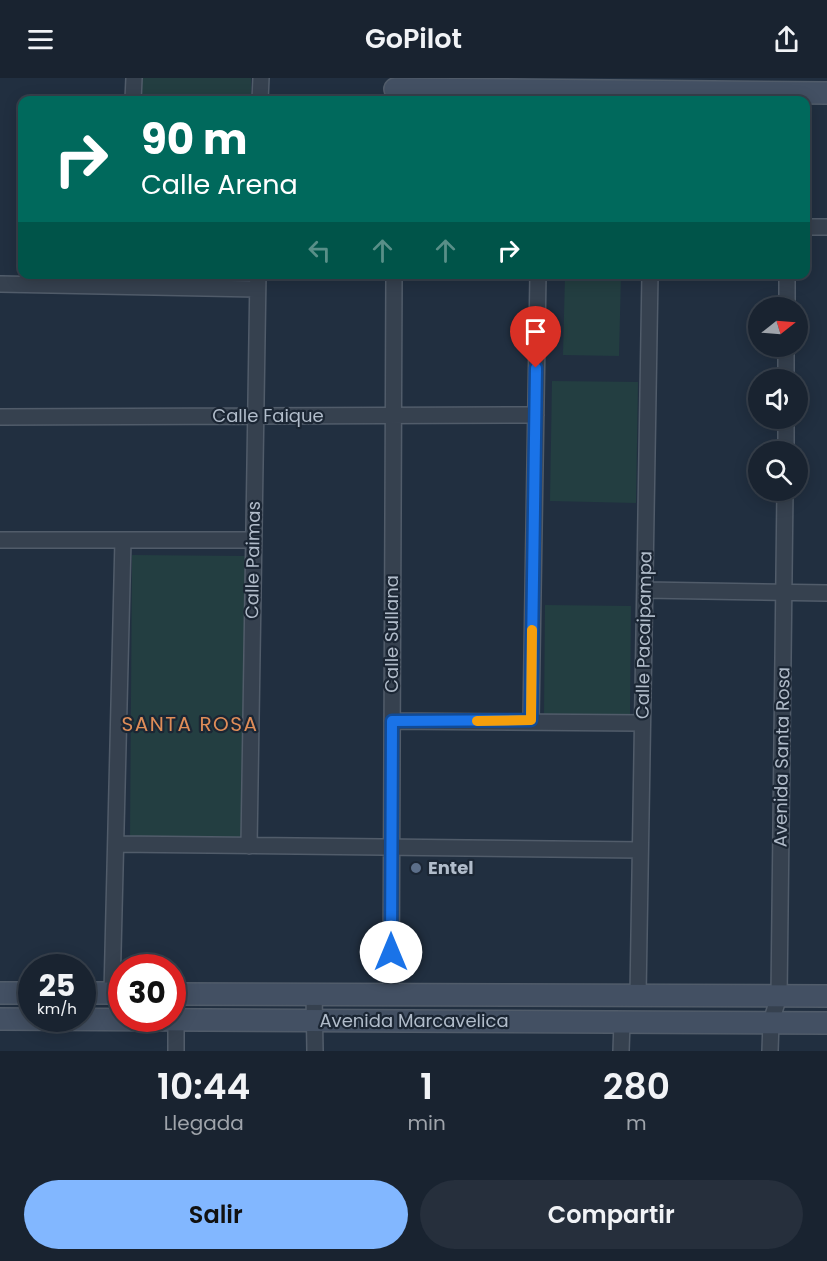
<!DOCTYPE html>
<html lang="es">
<style>
body{margin:0;font-family:Poppins,sans-serif;background:#262f3c;color:#f1f3f6;height:100vh;display:flex;flex-direction:column;font-size:22px;white-space:nowrap}
*{box-sizing:border-box;margin:0}
p{font-size:20px;color:#9fa4ab}
.icon{flex:none;width:33px;height:33px;fill:none;stroke:currentColor;stroke-width:2;stroke-linecap:round;stroke-linejoin:round}
.map{position:relative;height:973px;overflow:hidden}
.panel{display:flex;flex-direction:column;background:#192330;flex:1}
.panel>*{flex:none}
.banner{position:absolute;left:18px;top:18px;width:792px;height:183px;border-radius:12px;box-shadow:0 3px 15px #0003,0 0 0 2px #37404c;background:#00695c;color:#fff;overflow:hidden}
.needle{width:39px;rotate:73deg}
.fabs{position:absolute;left:748px;top:219px;display:grid;gap:12px}
.fabs a{display:grid;place-items:center;width:60px;height:60px;border-radius:50%;background:#192330;box-shadow:0 3px 15px #0003,0 0 0 2px #37404c;font-size:30px}
.speed{position:absolute;left:18px;top:876px;display:flex;gap:12px;font-size:30px;font-weight:700;text-align:center}
.speed>*{display:grid;place-content:center;width:78px;height:78px;border-radius:50%;background:#192330;box-shadow:0 3px 15px #0003,0 0 0 2px #37404c;line-height:1}
.speed small{font-size:15px;font-weight:400}
.speed .limit{border:9px solid #d22;background:#fff;color:#111}
.pin{position:absolute;display:grid;place-items:center;width:51px;height:51px;color:#fff;margin:-62px -26px;border-radius:50% 50% 50% 0;rotate:-45deg;box-shadow:0 0 6px #0007}
.pin .icon{rotate:45deg}
.me{position:absolute;width:66px;margin:-33px;rotate:0deg;stroke-linejoin:round;filter:drop-shadow(0 0 4px #0008)}
.turn{display:flex;align-items:center;gap:21px;height:126px;padding:0 24px;font-size:27px}
.turn .icon{width:78px;height:78px;stroke-width:2.5}
.turn b{display:block;font-size:42px;line-height:51px}
.lanes{display:flex;align-items:center;height:57px;padding:0 24px;background:#0003;justify-content:center;gap:30px;direction:ltr}
.lanes .off{opacity:.35}
.eta{display:flex;justify-content:space-evenly;align-items:center;height:102px;text-align:center}
.eta b{font-size:36px;font-weight:600;line-height:42px}
.primary-button{display:flex;gap:12px;margin-top:auto;padding:12px 24px}
.primary-button a{flex:1;height:69px;border-radius:36px;background:#82b7ff;color:#111;font-size:24px;font-weight:600;line-height:69px;text-align:center}
.primary-button a+a{background:#262f3c;color:#f1f3f6}
header{display:flex;justify-content:space-between;align-items:center;height:78px;padding:0 24px;background:#192330;font-size:27px;font-weight:600}
.map>svg:first-child{display:block}
.green{fill:#233e41}
.lines{fill:none;stroke-linecap:round;stroke-linejoin:round}
.street-casing{stroke:#515c6a;stroke-width:18}
.secondary-casing{stroke:#515c6a;stroke-width:24}
.street{stroke:#36414f;stroke-width:15}
.secondary{stroke:#435063;stroke-width:21}
.route-casing{stroke:#114b97;stroke-width:15}
.route{stroke:#1a73e8;stroke-width:10}
.slow{stroke:#f59e0b;stroke-width:10}
.service-dot{fill:#5c6f8a;stroke:#1b2634;stroke-width:2}
.labels{text-anchor:middle;stroke-width:4.5;stroke-linejoin:round;paint-order:stroke}
.street-label{font-size:18px;fill:#b1bcca;stroke:#1b2634}
.poi-label{font-size:18px;font-weight:bold;fill:#b1bcca;stroke:#1b2634;text-anchor:start}
.neighbourhood-label{font-size:20px;letter-spacing:1.5px;fill:#df8d58;stroke:#1b2634}
</style>
<header><svg class="icon" aria-label="menu" viewBox="0 0 24 24"><path d="M4 6h16M4 12h16M4 18h16"/></svg>GoPilot<svg class="icon" aria-label="share" viewBox="0 0 24 24"><path d="M12 15V3M7 8l5-5 5 5M5 13v7h14v-7"/></svg></header>
<div class="map">
<svg width="827" height="973" viewBox="0 0 827 973">
<rect width="100%" height="100%" fill="#212f40"/>
<path class="green" d="M142,0H251V22H142Z
M138,197H247V205L138,202Z
M565,197H621L619,278L563,277Z
M552,303L638,304L636,425L550,423Z
M132,477L245,478L243,764L130,763Z
M545,527L631,528L630,637L544,636Z"/>
<g class="lines">
<g class="street-casing">
<path id="street" d="M133,22L134,0
M260,22L261,0
M806,149H827
M0,206L257,211
M787,230V196
M786,302V268
M0,339L536,337
M786,374V340
M0,462H253
M645,512L827,515
M531,642L538,196
M392,643L642,645
M117,766L640,772
M249,768L258,196
M112,915L123,462
M314,916L315,973
M391,916L394,196
M638,917L650,196
M176,973V942
M621,973L622,944
M770,973L771,944L779,918L785,412"/>
</g>
<g class="secondary-casing">
<path id="secondary" d="M395,11L827,15
M0,915H32
M82,915H122
M172,916L827,918
M0,941L827,945"/>
</g>
<use href="#street" class="street"/>
<use href="#secondary" class="secondary"/>
</g>
<g class="lines">
<g class="route-casing">
<path id="route" d="M391,874L392,643L531,642L536,290"/>
</g>
<use href="#route" class="route"/>
<path class="slow" d="M477,643L531,642L532,552"/>
</g>
<circle class="service-dot" cx="416" cy="790" r="6"/>
<g class="labels">
<g class="street-label">
<text x="268" y="344">Calle Faique</text>
<text transform="translate(253 482) rotate(-89)" y="6">Calle Paimas</text>
<text transform="translate(392 556) rotate(-90)" y="6">Calle Sullana</text>
<text transform="translate(644 557) rotate(-89)" y="6">Calle Pacaipampa</text>
<text transform="translate(782 679) rotate(-89)" y="6">Avenida Santa Rosa</text>
<text x="414" y="949">Avenida Marcavelica</text>
</g>
<g class="poi-label">
<text x="428" y="796">Entel</text>
</g>
<g class="neighbourhood-label">
<text x="190" y="653">SANTA ROSA</text>
</g>
</g>
</svg>
<div class="fabs">
<a><svg class="needle" viewBox="-14 -14 28 28"><path d="M0-13l5 13h-10z" fill="#e53935"/><path d="M0 13l5-13h-10z" fill="#9fa4ab"/></svg></a>
<a><svg class="icon" aria-label="sound" viewBox="0 0 24 24"><path d="M4 9h4l5-4v14l-5-4H4zM17 9q2 3 0 6"/></svg></a>
<a><svg class="icon" aria-label="search" viewBox="0 0 24 24"><circle cx="10" cy="10" r="6"/><path d="M15 15l6 6"/></svg></a>
</div>
<div class="speed"><div>25<small>km/h</small></div><div class="limit">30</div></div>
<div class="pin" style="left:536px;top:290px;background:#d93025"><svg class="icon" aria-label="arrive" viewBox="0 0 24 24"><path d="M6 21V4h12l-3 4 3 4H6"/></svg></div>
<svg class="me" style="left:391px;top:874px" viewBox="-20 -20 40 40"><circle r="19" fill="#fff"/><path d="M0-13L10 11 0 6-10 11z" fill="#1a73e8"/></svg>
<div class="banner">
<div class="turn"><svg class="icon" aria-label="right" viewBox="0 0 24 24"><path d="M7 20v-9h11M14 6l5 5-5 5"/></svg><div><b>90 m</b>Calle Arena</div></div>
<div class="lanes"><svg class="icon off" aria-label="left" viewBox="0 0 24 24"><path d="M17 20v-9H6M10 6l-5 5 5 5"/></svg><svg class="icon off" aria-label="ahead" viewBox="0 0 24 24"><path d="M12 20V5M6 11l6-6 6 6"/></svg><svg class="icon off" aria-label="ahead" viewBox="0 0 24 24"><path d="M12 20V5M6 11l6-6 6 6"/></svg><svg class="icon" aria-label="right" viewBox="0 0 24 24"><path d="M7 20v-9h11M14 6l5 5-5 5"/></svg></div>
</div>
</div>
<section class="panel">
<div class="eta">
<div><b>10:44</b><p>Llegada</p></div>
<div><b>1</b><p>min</p></div>
<div><b>280</b><p>m</p></div>
</div>
<div class="primary-button"><a>Salir</a><a>Compartir</a></div>
</section>
